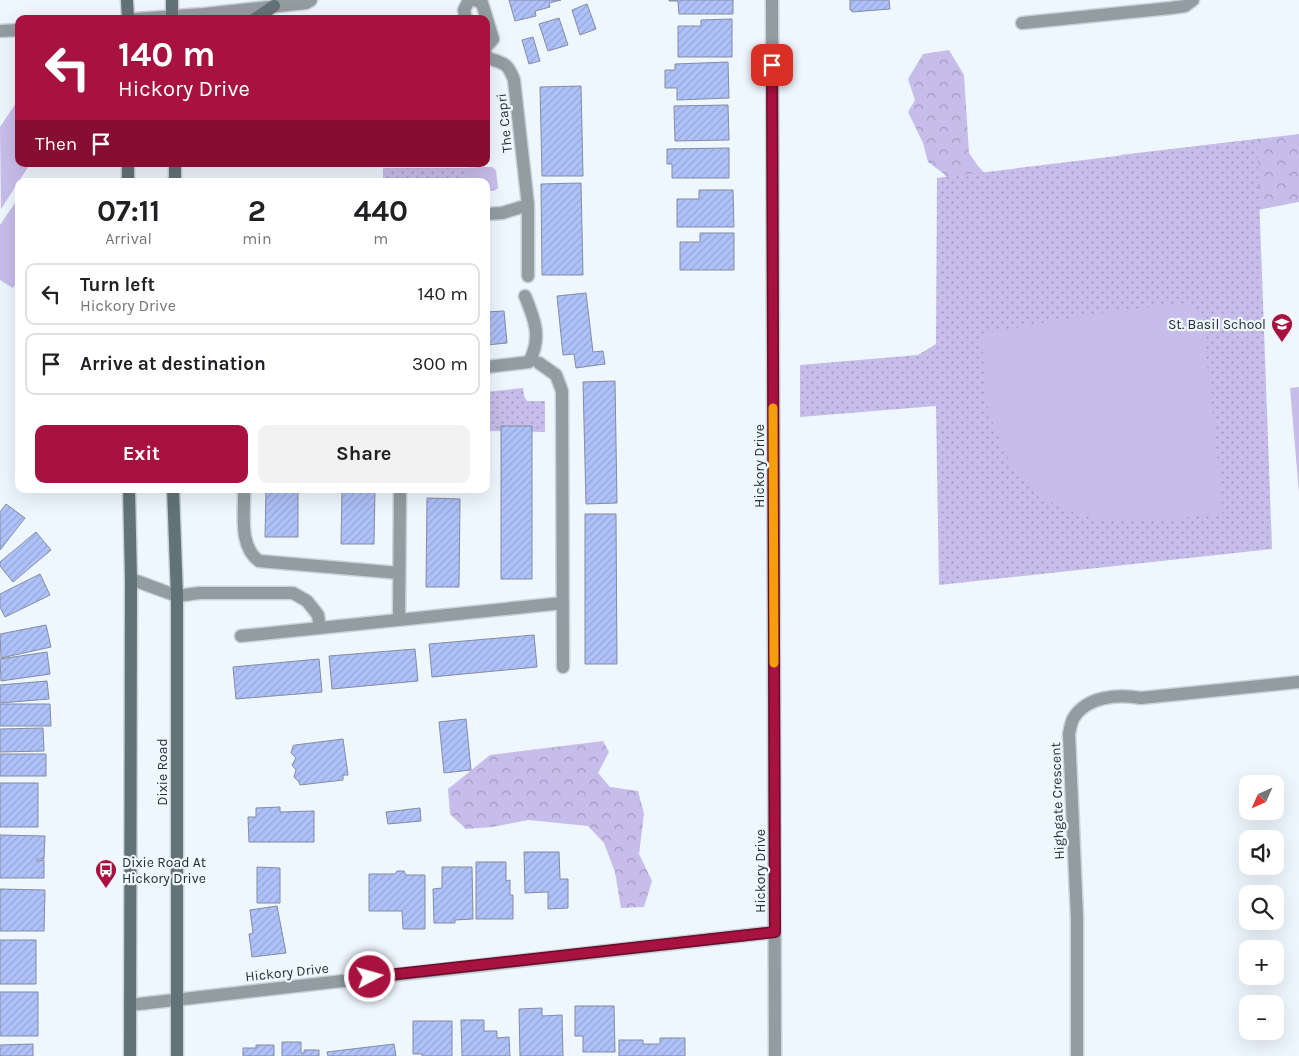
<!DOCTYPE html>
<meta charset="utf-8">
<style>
body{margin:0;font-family:Karla,sans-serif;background:#f2f2f2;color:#202124;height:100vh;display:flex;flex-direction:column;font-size:19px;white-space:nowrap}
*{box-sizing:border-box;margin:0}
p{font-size:16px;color:#757577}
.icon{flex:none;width:28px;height:28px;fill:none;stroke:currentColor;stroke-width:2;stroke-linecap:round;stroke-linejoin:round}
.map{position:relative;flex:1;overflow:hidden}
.side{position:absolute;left:15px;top:178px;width:475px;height:315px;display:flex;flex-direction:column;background:#fff;border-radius:10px;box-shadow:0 5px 20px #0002}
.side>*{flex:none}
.banner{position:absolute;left:15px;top:15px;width:475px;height:152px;border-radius:10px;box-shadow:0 5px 20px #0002;background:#a81240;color:#fff;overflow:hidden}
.needle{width:32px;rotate:225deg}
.fabs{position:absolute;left:1239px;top:775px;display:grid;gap:10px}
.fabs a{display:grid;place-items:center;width:45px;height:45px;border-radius:10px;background:#fff;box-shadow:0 5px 20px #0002;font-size:25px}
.pin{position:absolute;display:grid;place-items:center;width:42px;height:42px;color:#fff;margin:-21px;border-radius:10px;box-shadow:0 2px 8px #0006}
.me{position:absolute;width:55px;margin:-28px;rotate:84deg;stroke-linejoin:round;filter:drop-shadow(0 0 4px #0008)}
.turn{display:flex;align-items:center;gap:18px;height:105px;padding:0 20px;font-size:22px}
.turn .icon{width:65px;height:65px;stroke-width:2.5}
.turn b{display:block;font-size:35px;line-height:42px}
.then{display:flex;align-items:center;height:48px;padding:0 20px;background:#0003;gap:10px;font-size:19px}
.eta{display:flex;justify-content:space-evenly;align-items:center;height:85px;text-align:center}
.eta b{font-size:30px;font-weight:700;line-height:35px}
.button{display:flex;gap:10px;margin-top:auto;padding:10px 20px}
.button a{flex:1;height:58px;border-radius:10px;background:#a81240;color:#fff;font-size:20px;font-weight:700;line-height:58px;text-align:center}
.button a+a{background:#f2f2f2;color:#202124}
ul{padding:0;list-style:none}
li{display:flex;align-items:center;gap:15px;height:62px;margin:0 10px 8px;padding:0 10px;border:2px solid #e0e0e0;border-radius:10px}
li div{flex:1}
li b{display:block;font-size:19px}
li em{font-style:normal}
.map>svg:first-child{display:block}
.forest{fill:url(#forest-crowns)}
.park{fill:url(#park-dots)}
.pitch{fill:#c7bdea}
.building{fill:url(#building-hatch);stroke:#848ca1}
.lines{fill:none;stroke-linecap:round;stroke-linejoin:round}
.minor-casing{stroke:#cad2da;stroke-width:15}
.tertiary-casing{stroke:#cad2da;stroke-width:15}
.secondary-casing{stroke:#cad2da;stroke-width:15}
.minor{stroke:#919da1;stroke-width:12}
.tertiary{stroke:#919da1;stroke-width:12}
.secondary{stroke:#627378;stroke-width:12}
.route-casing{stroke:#6d0c2a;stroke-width:12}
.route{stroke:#a81240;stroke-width:9}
.slow{stroke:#f59e0b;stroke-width:9}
.labels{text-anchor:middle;stroke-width:4.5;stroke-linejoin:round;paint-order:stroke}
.street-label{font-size:14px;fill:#272f35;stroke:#eef6fe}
.poi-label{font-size:14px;fill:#272f35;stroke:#eef6fe;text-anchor:end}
</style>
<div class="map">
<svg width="1299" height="1056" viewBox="0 0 1299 1056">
<defs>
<pattern id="forest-crowns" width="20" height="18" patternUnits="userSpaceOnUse" patternTransform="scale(1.25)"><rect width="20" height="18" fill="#c7bdea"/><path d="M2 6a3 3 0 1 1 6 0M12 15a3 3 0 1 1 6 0" fill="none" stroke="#a29abe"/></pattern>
<pattern id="park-dots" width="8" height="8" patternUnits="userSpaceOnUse" patternTransform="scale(1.25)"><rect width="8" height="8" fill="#c7bdea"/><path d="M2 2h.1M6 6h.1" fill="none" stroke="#a29abe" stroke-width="1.8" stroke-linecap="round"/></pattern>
<pattern id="building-hatch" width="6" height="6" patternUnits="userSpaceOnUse" patternTransform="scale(1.25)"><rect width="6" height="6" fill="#aec1f9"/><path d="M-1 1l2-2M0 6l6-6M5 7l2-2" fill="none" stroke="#96a6d6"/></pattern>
</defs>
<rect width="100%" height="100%" fill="#eef6fe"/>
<path class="forest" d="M949,50L964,75L969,153L978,166L1007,197L955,190L944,174L928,162L923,143L908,112L915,100L908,79L923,54Z
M1299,134V202L1252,211L1120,155Z
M603,741L609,752L598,773L610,787L638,791L644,814L639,854L652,881L644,907L621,908L615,872L604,843L588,826L528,820L492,827L466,829L450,814L448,789L490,755Z"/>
<path class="park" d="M1257,139L1272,549L939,585L936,406L800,417V365L918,355L936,344L937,178Z
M383,168H464V181H383Z
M523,388L524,396L527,401H545V432L490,431V420H486V392Z"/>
<path class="pitch" d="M16,103L19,105V164H30L1,209L0,127Z
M479,167H492L496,170L498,188L494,191H486V181H464V168Z
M19,197V279L13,288L0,280V225Z
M1188,303L1202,316L1223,513L1159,521L1100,520L1064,510L1034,490L1007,457L988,411L981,334L1105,312Z
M1299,387V493L1290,388Z"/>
<path class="building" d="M509,0H561L549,3L550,7L535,11L536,16L515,21Z
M669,0H733V14H679L678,1H669Z
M850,0H889L890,9L852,12V10H850Z
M587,4L596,29L580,35L572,10Z
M559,18L568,45L548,51L539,24Z
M732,19V57H678V26H701V20Z
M533,37L540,61L529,64L522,40Z
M728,62L729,98L677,100V88H665V70H675V64Z
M581,86L583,176H542L540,87Z
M728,105L729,140L675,141L674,106Z
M729,148V178H672V164H667V149Z
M581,183L583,275H542L541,184Z
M699,190H733L734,227H677V199H699Z
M700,233H734V270H680V242H700Z
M586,293L593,352L603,351L605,364L576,368L574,354L563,355L557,296Z
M504,311L507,343L486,345V312Z
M615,381L617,503L586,504L583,382Z
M501,426H532V579H501Z
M266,489H298V537H265Z
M342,489H375L374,544H341Z
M427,489H460V490H427Z
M427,498L460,499L459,587H426Z
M6,504L25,518L0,550V512Z
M585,514H616L617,664H585Z
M36,532L51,550L13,582L0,566V562Z
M40,574L50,595L5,617L0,607V594Z
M46,625L51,647L1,658L0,634Z
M534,635L537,667L432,677L429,644Z
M415,649L418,681L332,689L329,656Z
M47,652L50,674L1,681L0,659Z
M319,659L322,692L236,699L233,667Z
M47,681L49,699L0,703V685Z
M0,704H50L51,726H0Z
M466,719L471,770L444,773L439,722Z
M43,728L44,751L0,752V729Z
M343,739L348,775H343V780L300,785L299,782L294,777L296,770L292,765L296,758L291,753L293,746L295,745Z
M0,754H46V776H0Z
M0,783H38V827H0Z
M280,807V812L314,811V842H249L248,817H256V808Z
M420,808L421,821L388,824L386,812Z
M0,835L45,836L44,859H37V861L44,860V878H0Z
M524,852H559L560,879H568V908L548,909V892L525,893Z
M476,862H506V881L510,880V895H513V919H476Z
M257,867L280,868V903H257Z
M442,867H472L473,919L455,920V923H434L433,889L442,888Z
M397,871H404L406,875H425V929H403L402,911H369V874H395Z
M0,889L45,890L44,931H0Z
M277,906L286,953L252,957L249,934L253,933L250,910Z
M0,940H36V984H0Z
M0,992H38V1036H0Z
M575,1006H614L615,1052H583V1036H575Z
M542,1008V1016L562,1015L563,1056H520L519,1009Z
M461,1020H484V1031H497V1038L509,1037L510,1056H462Z
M413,1021H452V1056H422V1054H413Z
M660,1038H685V1056H619V1040H643V1044H660Z
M282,1042H301V1053H304V1050H319V1056H282Z
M33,1044V1056H0V1045Z
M394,1044L396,1056H328L327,1052Z
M256,1045H274V1056H243V1048H256Z"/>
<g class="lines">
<g class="minor-casing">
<path id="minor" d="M474,0L482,3L493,39L486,47
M772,0L775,1056
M466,19L464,10L469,0
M1022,23L1171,8L1185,6L1193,0
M486,54L487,58C504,63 508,63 514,80L528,205V276
M486,214L502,213L528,205
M539,363L556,375L562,391L563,667
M486,367L529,362C542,338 535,320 525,296
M244,489C245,512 238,546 259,561L399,573
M131,579L177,596L199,593H293L307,601L318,615L320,628
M399,620L400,489
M241,636L563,603
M130,1005L775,932
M1077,1056V918L1069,734C1070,729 1071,723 1073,719C1086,696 1118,694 1141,698L1299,682"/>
</g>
<g class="tertiary-casing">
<path id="tertiary" d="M135,19L204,14L306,3L311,0
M0,31L19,30"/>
</g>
<g class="secondary-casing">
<path id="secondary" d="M127,0L128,19
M172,0V19
M255,19L274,6
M128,181V164
M175,181V164
M129,489L131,579L130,1056
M173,489L177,596V1056"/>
</g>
<use href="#minor" class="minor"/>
<use href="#tertiary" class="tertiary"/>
<use href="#secondary" class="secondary"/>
</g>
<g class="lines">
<g class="route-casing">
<path id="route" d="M370,977L775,932L772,65"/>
</g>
<use href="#route" class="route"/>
<path class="slow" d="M773,408L774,663"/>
</g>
<defs>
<g id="school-pin" transform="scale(1.125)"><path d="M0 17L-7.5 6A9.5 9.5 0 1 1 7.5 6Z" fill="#a81240" stroke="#eef6fe"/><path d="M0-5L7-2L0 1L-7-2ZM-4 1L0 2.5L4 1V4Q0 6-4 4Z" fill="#fff"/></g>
<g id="bus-pin" transform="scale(1.125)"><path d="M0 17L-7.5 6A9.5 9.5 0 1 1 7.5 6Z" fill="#a81240" stroke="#eef6fe"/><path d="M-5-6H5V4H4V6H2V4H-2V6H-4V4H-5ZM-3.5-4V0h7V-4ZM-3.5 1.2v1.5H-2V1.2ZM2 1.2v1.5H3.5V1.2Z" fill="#fff"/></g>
</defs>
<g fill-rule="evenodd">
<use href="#school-pin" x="1282" y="324"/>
<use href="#bus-pin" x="106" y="870"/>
</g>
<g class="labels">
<g class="street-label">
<text transform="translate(504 123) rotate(-96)" y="5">The Capri</text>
<text transform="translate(759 466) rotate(-90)" y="5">Hickory Drive</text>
<text transform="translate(162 772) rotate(-90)" y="5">Dixie Road</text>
<text transform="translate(1057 801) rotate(-92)" y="5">Highgate Crescent</text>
<text transform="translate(760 871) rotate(-90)" y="5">Hickory Drive</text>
<text transform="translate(287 972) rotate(-6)" y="5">Hickory Drive</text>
</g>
<g class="poi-label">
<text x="1266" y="329">St. Basil School</text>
<text x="122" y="867" text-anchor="start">Dixie Road At<tspan x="122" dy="16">Hickory Drive</tspan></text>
</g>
</g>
</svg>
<div class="fabs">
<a><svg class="needle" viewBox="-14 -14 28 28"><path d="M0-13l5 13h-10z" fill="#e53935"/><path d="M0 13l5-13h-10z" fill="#757577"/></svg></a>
<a><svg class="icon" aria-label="sound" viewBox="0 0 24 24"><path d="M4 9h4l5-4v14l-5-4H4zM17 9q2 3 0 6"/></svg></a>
<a><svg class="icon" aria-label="search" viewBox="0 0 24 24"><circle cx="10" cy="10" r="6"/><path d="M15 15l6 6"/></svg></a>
<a>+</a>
<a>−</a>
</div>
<div class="pin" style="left:772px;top:65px;background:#d93025"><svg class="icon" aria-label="arrive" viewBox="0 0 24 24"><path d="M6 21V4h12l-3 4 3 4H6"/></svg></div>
<svg class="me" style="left:370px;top:977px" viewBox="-20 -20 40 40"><circle r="17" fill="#a81240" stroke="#fff" stroke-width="3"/><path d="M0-11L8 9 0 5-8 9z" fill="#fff"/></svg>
<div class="banner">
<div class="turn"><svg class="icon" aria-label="left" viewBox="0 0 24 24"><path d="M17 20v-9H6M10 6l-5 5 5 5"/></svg><div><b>140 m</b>Hickory Drive</div></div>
<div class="then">Then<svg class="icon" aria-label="arrive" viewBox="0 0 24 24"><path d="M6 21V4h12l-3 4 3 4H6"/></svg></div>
</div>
<section class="side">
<div class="eta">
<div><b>07:11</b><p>Arrival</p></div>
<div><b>2</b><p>min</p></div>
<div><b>440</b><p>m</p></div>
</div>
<ul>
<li><svg class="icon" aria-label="left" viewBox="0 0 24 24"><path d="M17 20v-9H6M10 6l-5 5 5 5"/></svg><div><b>Turn left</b><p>Hickory Drive</p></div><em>140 m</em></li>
<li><svg class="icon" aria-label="arrive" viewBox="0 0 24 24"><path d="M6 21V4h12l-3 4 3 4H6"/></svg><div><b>Arrive at destination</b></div><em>300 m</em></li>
</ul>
<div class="button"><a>Exit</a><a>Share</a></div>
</section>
</div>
